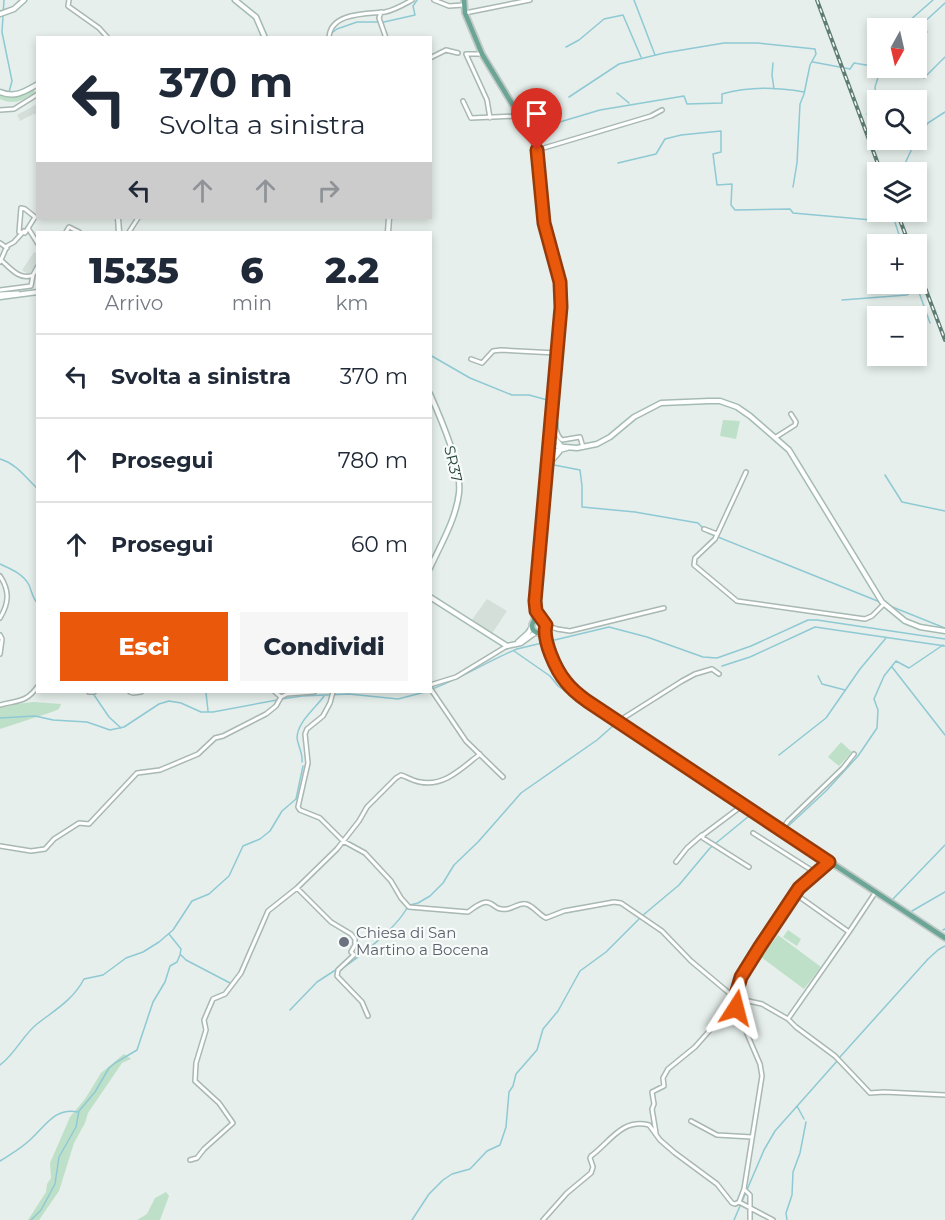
<!DOCTYPE html>
<html lang="it">
<meta charset="utf-8">
<style>
body{margin:0;font-family:Montserrat,sans-serif;background:#f6f6f7;color:#1f2937;height:100vh;display:flex;flex-direction:column;font-size:22px;white-space:nowrap}
*{box-sizing:border-box;margin:0}
p{font-size:20px;color:#747a83}
.icon{flex:none;width:33px;height:33px;fill:none;stroke:currentColor;stroke-width:2;stroke-linecap:round;stroke-linejoin:round}
.map{position:relative;flex:1;overflow:hidden}
.side{position:absolute;left:36px;top:231px;width:396px;height:462px;display:flex;flex-direction:column;background:#fff;border-radius:0px;box-shadow:0 3px 9px #0003}
.side>*{flex:none}
.banner{position:absolute;left:36px;top:36px;width:396px;height:183px;border-radius:0px;box-shadow:0 3px 9px #0003;background:#fff;color:#1f2937;overflow:hidden}
.needle{width:39px;rotate:188deg}
.buttons{position:absolute;left:867px;top:18px;display:grid;gap:12px}
.buttons a{display:grid;place-items:center;width:60px;height:60px;border-radius:0px;background:#fff;box-shadow:0 3px 9px #0003;font-size:30px}
.pin{position:absolute;display:grid;place-items:center;width:51px;height:51px;color:#fff;margin:-62px -26px;border-radius:50% 50% 50% 0;rotate:-45deg;box-shadow:0 0 6px #0007}
.pin .icon{rotate:45deg}
.me{position:absolute;width:66px;margin:-33px;rotate:9deg;stroke-linejoin:round;filter:drop-shadow(0 0 4px #0008)}
.turn{display:flex;align-items:center;gap:21px;height:126px;padding:0 24px;font-size:27px}
.turn .icon{width:78px;height:78px;stroke-width:2.5}
.turn b{display:block;font-size:42px;line-height:51px}
.lanes{display:flex;align-items:center;height:57px;padding:0 24px;background:#0003;justify-content:center;gap:30px;direction:ltr}
.lanes .off{opacity:.35}
.eta{display:flex;justify-content:space-evenly;align-items:center;height:102px;text-align:center}
.eta b{font-size:36px;font-weight:800;line-height:42px}
.action{display:flex;gap:12px;margin-top:auto;padding:12px 24px}
.action a{flex:1;height:69px;border-radius:0px;background:#ea580c;color:#fff;font-size:24px;font-weight:800;line-height:69px;text-align:center}
.action a+a{background:#f6f6f7;color:#1f2937}
ul{padding:0;list-style:none}
li{display:flex;align-items:center;gap:18px;height:84px;padding:0 24px;border-top:2px solid #e0e1e3}
li div{flex:1}
li b{display:block;font-size:22px}
li em{font-style:normal}
.map>svg:first-child{display:block}
.built{fill:#d4dfda}
.green{fill:#bfe0c8}
.lines{fill:none;stroke-linecap:round;stroke-linejoin:round}
.stream{stroke:#8ec9d4;stroke-width:1.5}
.street-casing{stroke:#a8b8b2;stroke-width:6}
.secondary-casing{stroke:#a4bbb3;stroke-width:7}
.primary-casing{stroke:#c2cac8;stroke-width:8}
.street{stroke:#fff;stroke-width:3}
.secondary{stroke:#fff;stroke-width:4}
.primary{stroke:#6aa596;stroke-width:4.5}
.rail-casing{stroke:#5f7d75;stroke-width:4}
.rail{stroke:#f7fbf9;stroke-width:1.5;stroke-dasharray:4.5;stroke-linecap:butt}
.route-casing{stroke:#983908;stroke-width:15}
.route{stroke:#ea580c;stroke-width:10}
.worship-dot{fill:#6b7280;stroke:#f7fbf9;stroke-width:2}
.labels{text-anchor:middle;stroke-width:4.5;stroke-linejoin:round;paint-order:stroke}
.street-label{font-size:15px;fill:#24423a;stroke:#f7fbf9}
.worship-label{font-size:15px;fill:#5b616d;stroke:#f7fbf9;text-anchor:start}
</style>
<div class="map">
<svg width="945" height="1220" viewBox="0 0 945 1220">
<rect width="100%" height="100%" fill="#e6efeb"/>
<path class="built" d="M37,104V113L34,115L33,113L32,115L20,121L17,115Z
M34,252L37,254V262L29,275L22,270Z
M487,599L507,611L491,635L471,621Z"/>
<path class="green" d="M33,89L35,92C24,101 13,105 0,99V93L15,97Z
M723,420L740,421L736,439L720,436Z
M33,702L61,704L59,709L52,712L0,729V706Z
M841,742L852,752L839,766L828,757Z
M788,930L801,939L797,946L783,937Z
M778,935L821,967L804,989L761,957Z
M124,1054L131,1059L122,1063L88,1113L85,1123L74,1143L59,1191L39,1220H28L46,1192L47,1184L51,1178L50,1163L70,1117L85,1099L101,1073Z
M166,1192L169,1196L160,1220H137L147,1214L155,1198Z"/>
<g class="lines">
<path class="stream" d="M4,0L2,32L12,81L9,92
M634,0L655,55
M901,28L933,0
M325,38L337,29L357,22H384L415,15L413,6L417,0
M916,43L927,32L920,26L945,3
M878,44L875,46L878,48
M566,47L579,40L604,19L623,15L641,57
M813,62L850,69L854,63L878,67
M773,63L772,75L774,89
M913,69L924,78L945,57
M617,93L629,103
M569,97L619,64L664,53L724,43H758L815,49L816,54L810,65L804,94L800,104L797,163L793,187
M867,114L876,98L875,87L881,68
M553,124L600,110L684,96L687,104L722,103V94C749,86 776,87 804,92
M916,139L928,123L945,112
M618,163L656,154L665,139L681,135L721,131V152L713,154L717,185L732,184L731,205L735,210L790,209L793,213L804,214L883,221L892,212
M901,172L916,140
M892,213L902,244
M916,284L930,323
M842,300L907,295L917,287
M430,355L470,378L512,395H529L551,401
M554,414L558,423V429
M0,459C17,464 25,477 38,489
M554,461V465L580,470L582,486V507L635,512L698,523L708,533L880,602
M885,475L902,502L945,511
M0,564C11,569 23,574 29,585C32,592 32,597 38,604
M529,603L536,530
M890,606L945,628
M722,666L750,657L815,627L945,646
M892,667L945,735
M818,676L822,684L845,690
M432,689C462,678 488,661 517,649L609,627L647,637L703,657L717,658L751,646L808,620H817L945,639
M92,692L109,717L121,728
M206,693L208,711
M282,699L302,696L349,694L398,699L425,692
M0,718L35,716L53,720L87,722L110,730L124,727L159,704L169,701L181,703L201,712H213L277,700
M779,755L826,718L860,669L886,638
M302,762C303,753 298,746 297,738C297,722 316,708 324,696
M784,830L826,791L858,756L877,728L878,710L874,699L884,676L896,661L909,668L943,645
M893,899L945,845
M410,905L418,903L430,896L443,883L454,865L478,842L521,793L597,740L614,725L558,686L550,676L514,651
M912,911L945,892
M642,916L679,885L710,848L749,816L778,833H781
M943,930L945,929
M181,955L186,960L230,983
M341,969C361,956 396,928 407,908
M290,1010L317,982L337,969
M840,1057L928,959L938,950L945,946
M0,1065C15,1054 23,1035 37,1024C55,1010 73,1000 84,979L103,975L126,958L143,952L159,942L173,930L192,901L209,894L229,876L243,846L260,839L270,831L282,811L296,799L303,766
M797,1106L804,1119
M0,1161C11,1154 22,1148 31,1139C46,1125 56,1107 78,1112
M31,1220L41,1210L55,1184L59,1157L76,1127L79,1111L95,1092L109,1068L115,1063L137,1050L153,1002L165,982L170,966L177,962L180,955L181,949L169,934
M412,1220L429,1194L443,1180L452,1174L470,1169L487,1151L500,1145L506,1127L509,1092L513,1086L516,1074L537,1050L543,1029L558,1011L580,971L606,952L639,919
M734,1220L764,1150L775,1131L838,1060
M787,1220L786,1213L792,1195L793,1172L800,1153L806,1122"/>
<g class="street-casing">
<path id="street" d="M69,0L68,6L99,28L108,38
M434,0L449,6L463,5
M381,12L379,18L386,38
M465,13L530,0
M329,38C330,12 367,14 385,12C395,10 403,5 412,0
M482,54H466L487,100L490,118
M430,58L446,50L458,53
M463,101L471,118L518,116
M0,110L14,109L38,94
M537,150L651,116L662,110
M21,208L25,209L35,217L25,233L19,232Z
M28,228L38,244
M66,232L69,227L79,232
M129,232L138,218
M0,243L7,248
M1,260C10,268 20,281 33,275
M0,262L7,246L14,242L24,231
M0,290L31,286L33,275L38,266
M0,294L18,293
M471,359L482,363L493,351L501,350L556,353
M552,418C558,425 553,432 562,440L580,437L583,447
M776,437L795,425L796,422L791,414
M746,472L715,539L695,558L694,565L737,601L865,619L872,616L884,604
M704,529L717,534
M0,576C10,591 9,603 0,618
M546,625L557,629L570,631L664,608
M0,635L2,639L0,654
M430,685L456,677L507,646
M430,688L466,741L503,777
M89,692H94
M130,692L133,693L141,692
M275,692L281,697
M333,692L330,703L323,716L307,729L305,734L308,763L298,807L300,810L320,818L343,841L365,853L391,881L401,898L409,907L468,912C496,890 488,912 507,909C514,908 520,902 526,904C534,906 539,915 546,918L564,911L614,902L621,903L662,931L691,961L735,998L762,1004L788,1019L796,1027L835,1056L870,1093L884,1092L945,1095
M0,705C18,700 26,703 38,686
M621,722L625,717L682,681L695,674L712,669L719,674
M743,805L703,835V838L749,867
M781,830L788,821L843,768L854,754
M753,833L816,873
M0,846L31,851L45,849L54,839L79,823L89,824L137,773L160,770L198,754L215,738L223,736L266,714L276,706L281,697L287,694L314,692
M676,862L687,848L702,835
M297,888L331,922L351,934L355,939V945L351,952L354,955L338,970L337,976L362,1002L368,1016
M794,893L849,932L875,893
M788,1019L849,932
M691,1121L717,1135L752,1137
M656,1133L652,1109L654,1104L652,1092L664,1086L663,1078L668,1069L695,1047L734,1003
M190,1160L197,1158L204,1149L233,1123L219,1103L195,1081L196,1063L206,1030L204,1020L213,999L225,994L241,973L268,911L297,888L337,849L359,821L367,807L396,778L401,775C407,777 413,781 420,782C444,787 462,768 480,754
M739,1202L773,1220
M543,1220L567,1193L591,1173L593,1167L590,1158L591,1156C610,1142 622,1118 649,1125L660,1140L675,1153L717,1184L732,1203L735,1204L739,1202L744,1189
M750,1220V1195L744,1189L762,1076L760,1064L736,1008V989L749,964L794,893L829,862"/>
</g>
<g class="secondary-casing">
<path id="secondary" d="M235,0L256,17L265,38
M0,14L14,9L24,0
M0,92C15,98 24,92 38,84
M118,218L119,232
M388,232L389,218
M0,297L38,292
M430,394C441,419 462,467 459,493C456,519 441,544 430,568
M551,433L561,446
M549,448L554,446L577,448L597,444L610,437L634,417L661,403L709,401H720L737,407L750,416L789,450L882,602L905,621L920,627L945,631
M549,449L553,452L567,448
M548,465L559,452
M430,597L507,646L521,643L536,632
M518,642L528,633L532,627"/>
</g>
<g class="primary-casing">
<path id="primary" d="M464,0L465,13L482,54L531,135L537,150L544,223L560,282L561,307L534,621
M532 626a7 7 0 1 1 14 0a7 7 0 1 1-14 0Z
M540,633L544,637C556,666 562,682 587,701L945,938"/>
</g>
<use href="#street" class="street"/>
<use href="#secondary" class="secondary"/>
<use href="#primary" class="primary"/>
<g class="rail-casing">
<path id="rail" d="M817,0L881,172
M897,212L909,244
M916,264L945,340"/>
</g>
<use href="#rail" class="rail"/>
</g>
<g class="lines">
<g class="route-casing">
<path id="route" d="M537,150L544,223L560,282L561,307L535,601L536,611L546,625C542,640 556,670 566,682C572,690 580,696 587,701L829,862L799,888L759,948L741,977L735,998L736,1008"/>
</g>
<use href="#route" class="route"/>
</g>
<circle class="worship-dot" cx="344" cy="942" r="6"/>
<g class="labels">
<g class="street-label">
<text transform="translate(453 464) rotate(77)" y="5">SR37</text>
</g>
<g class="worship-label">
<text x="356" y="938">Chiesa di San<tspan x="356" dy="17">Martino a Bocena</tspan></text>
</g>
</g>
</svg>
<div class="buttons">
<a><svg class="needle" viewBox="-14 -14 28 28"><path d="M0-13l5 13h-10z" fill="#e53935"/><path d="M0 13l5-13h-10z" fill="#747a83"/></svg></a>
<a><svg class="icon" aria-label="search" viewBox="0 0 24 24"><circle cx="10" cy="10" r="6"/><path d="M15 15l6 6"/></svg></a>
<a><svg class="icon" aria-label="layers" viewBox="0 0 24 24"><path d="M12 4l9 5-9 5-9-5zM3 14l9 5 9-5"/></svg></a>
<a>+</a>
<a>−</a>
</div>
<div class="pin" style="left:537px;top:150px;background:#d93025"><svg class="icon" aria-label="arrive" viewBox="0 0 24 24"><path d="M6 21V4h12l-3 4 3 4H6"/></svg></div>
<svg class="me" style="left:736px;top:1008px" viewBox="-20 -20 40 40"><path d="M0-17L14 15 0 8-14 15z" fill="#ea580c" stroke="#fff" stroke-width="4"/></svg>
<div class="banner">
<div class="turn"><svg class="icon" aria-label="left" viewBox="0 0 24 24"><path d="M17 20v-9H6M10 6l-5 5 5 5"/></svg><div><b>370 m</b>Svolta a sinistra</div></div>
<div class="lanes"><svg class="icon" aria-label="left" viewBox="0 0 24 24"><path d="M17 20v-9H6M10 6l-5 5 5 5"/></svg><svg class="icon off" aria-label="ahead" viewBox="0 0 24 24"><path d="M12 20V5M6 11l6-6 6 6"/></svg><svg class="icon off" aria-label="ahead" viewBox="0 0 24 24"><path d="M12 20V5M6 11l6-6 6 6"/></svg><svg class="icon off" aria-label="right" viewBox="0 0 24 24"><path d="M7 20v-9h11M14 6l5 5-5 5"/></svg></div>
</div>
<section class="side">
<div class="eta">
<div><b>15:35</b><p>Arrivo</p></div>
<div><b>6</b><p>min</p></div>
<div><b>2.2</b><p>km</p></div>
</div>
<ul>
<li><svg class="icon" aria-label="left" viewBox="0 0 24 24"><path d="M17 20v-9H6M10 6l-5 5 5 5"/></svg><div><b>Svolta a sinistra</b></div><em>370 m</em></li>
<li><svg class="icon" aria-label="ahead" viewBox="0 0 24 24"><path d="M12 20V5M6 11l6-6 6 6"/></svg><div><b>Prosegui</b></div><em>780 m</em></li>
<li><svg class="icon" aria-label="ahead" viewBox="0 0 24 24"><path d="M12 20V5M6 11l6-6 6 6"/></svg><div><b>Prosegui</b></div><em>60 m</em></li>
</ul>
<div class="action"><a>Esci</a><a>Condividi</a></div>
</section>
</div>
